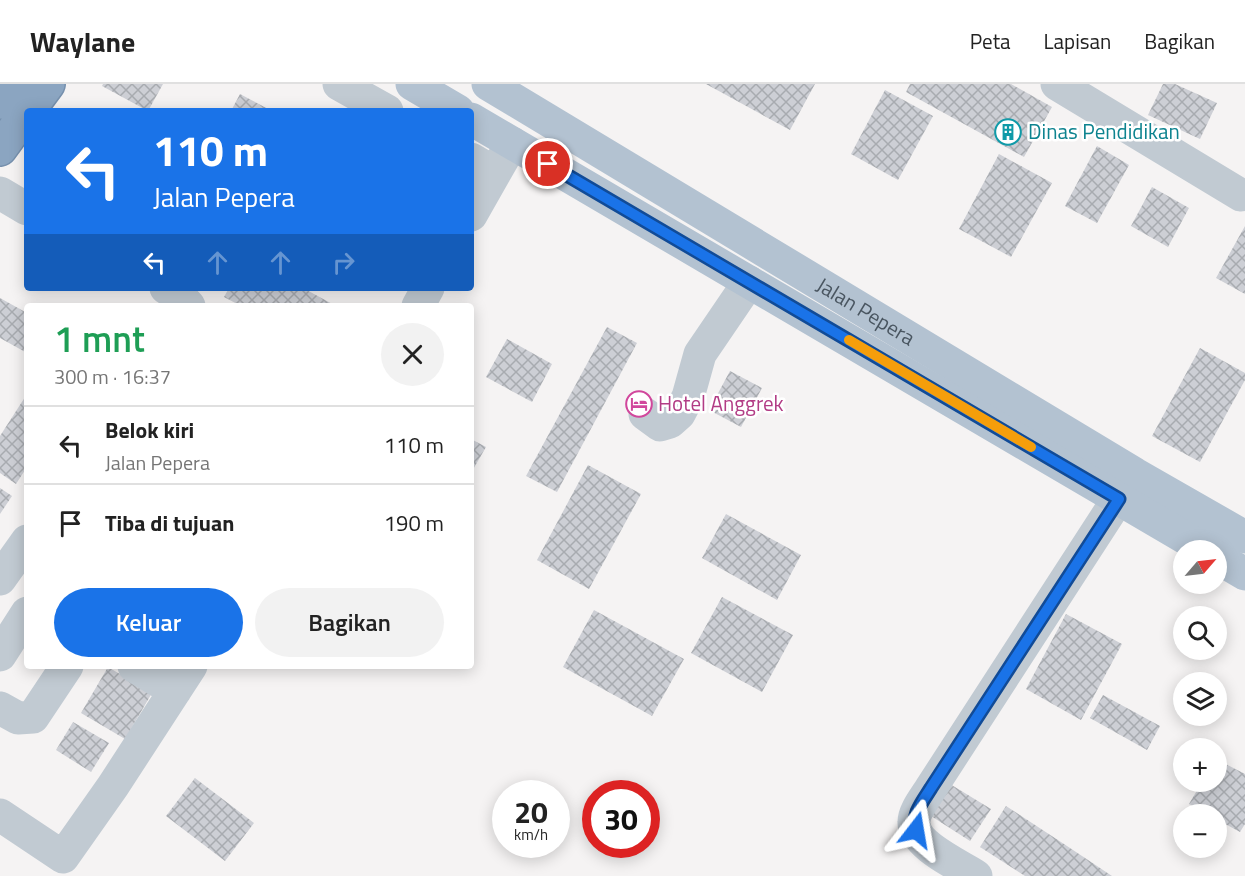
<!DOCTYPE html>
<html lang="id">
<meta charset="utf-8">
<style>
body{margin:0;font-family:"Titillium Web",sans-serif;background:#f2f2f2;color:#222;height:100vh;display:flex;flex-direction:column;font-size:22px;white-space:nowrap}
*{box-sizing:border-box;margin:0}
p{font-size:20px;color:#767676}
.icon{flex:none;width:33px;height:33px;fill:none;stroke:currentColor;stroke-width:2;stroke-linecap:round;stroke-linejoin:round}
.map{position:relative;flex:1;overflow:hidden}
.side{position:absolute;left:24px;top:219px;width:450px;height:366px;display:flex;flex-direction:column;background:#fff;border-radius:6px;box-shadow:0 3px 15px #0003}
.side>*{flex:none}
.banner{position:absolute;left:24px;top:24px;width:450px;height:183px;border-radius:6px;box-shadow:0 3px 15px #0003;background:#1a73e8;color:#fff;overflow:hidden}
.needle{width:39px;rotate:62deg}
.tools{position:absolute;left:1173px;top:456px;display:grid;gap:12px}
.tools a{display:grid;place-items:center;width:54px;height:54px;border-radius:50%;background:#fff;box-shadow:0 3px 15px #0003;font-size:30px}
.speed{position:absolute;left:492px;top:696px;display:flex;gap:12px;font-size:30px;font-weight:700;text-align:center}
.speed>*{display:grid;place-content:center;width:78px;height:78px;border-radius:50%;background:#fff;box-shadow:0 3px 15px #0003;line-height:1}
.speed small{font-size:15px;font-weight:400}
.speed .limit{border:9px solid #d22;background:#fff;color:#111}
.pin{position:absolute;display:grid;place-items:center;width:51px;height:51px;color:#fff;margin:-26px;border:3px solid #fff;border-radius:50%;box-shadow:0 2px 6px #0007}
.me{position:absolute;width:66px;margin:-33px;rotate:14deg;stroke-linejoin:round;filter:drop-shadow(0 0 4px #0008)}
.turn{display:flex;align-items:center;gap:21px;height:126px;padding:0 30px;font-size:27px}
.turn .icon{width:78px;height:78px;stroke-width:2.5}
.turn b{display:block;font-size:42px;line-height:51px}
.lanes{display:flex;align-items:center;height:57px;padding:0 30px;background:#0003;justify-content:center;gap:30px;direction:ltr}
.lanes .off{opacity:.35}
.round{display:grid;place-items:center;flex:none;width:63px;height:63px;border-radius:32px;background:#f2f2f2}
.overview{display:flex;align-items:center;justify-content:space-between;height:102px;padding:0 30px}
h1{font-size:36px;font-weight:600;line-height:45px;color:#1e9e55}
.primary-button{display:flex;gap:12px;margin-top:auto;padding:12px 30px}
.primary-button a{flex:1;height:69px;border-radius:36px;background:#1a73e8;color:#fff;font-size:24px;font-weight:600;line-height:69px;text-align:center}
.primary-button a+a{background:#f2f2f2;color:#222}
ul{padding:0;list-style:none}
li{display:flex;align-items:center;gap:18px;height:78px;padding:0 30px;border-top:2px solid #e0e0e0}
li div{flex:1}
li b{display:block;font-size:22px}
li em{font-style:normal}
header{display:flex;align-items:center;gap:36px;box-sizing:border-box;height:84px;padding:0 30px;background:#fff;border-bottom:2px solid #e0e0e0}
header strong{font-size:28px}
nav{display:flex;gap:33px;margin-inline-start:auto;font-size:21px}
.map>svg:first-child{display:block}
.building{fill:url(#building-cross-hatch)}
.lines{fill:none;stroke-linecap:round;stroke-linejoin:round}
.highway-casing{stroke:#7690ad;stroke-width:36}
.minor{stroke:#c1cad2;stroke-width:33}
.major{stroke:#b3c2d1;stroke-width:33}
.highway{stroke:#8ba5c1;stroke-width:33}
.route-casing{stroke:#114b97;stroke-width:15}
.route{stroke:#1a73e8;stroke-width:10}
.slow{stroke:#f59e0b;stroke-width:10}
.labels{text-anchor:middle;stroke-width:5;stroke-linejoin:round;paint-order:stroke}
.culture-label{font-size:21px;fill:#0d838f;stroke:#fff;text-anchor:start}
.street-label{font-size:21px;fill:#4a5661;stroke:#fff}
.hotel-label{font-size:21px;fill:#b23c85;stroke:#fff;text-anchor:start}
</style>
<header>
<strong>Waylane</strong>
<nav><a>Peta</a><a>Lapisan</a><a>Bagikan</a></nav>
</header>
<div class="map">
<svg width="1245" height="792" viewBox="0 0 1245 792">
<defs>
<pattern id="building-cross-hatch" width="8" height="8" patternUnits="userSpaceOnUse" patternTransform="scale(1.5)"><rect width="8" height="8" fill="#cdcfd5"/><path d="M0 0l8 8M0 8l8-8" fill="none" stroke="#a8abb0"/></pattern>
</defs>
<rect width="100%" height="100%" fill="#f5f3f3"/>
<path class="building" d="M103,0H163L148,27L102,2Z
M706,0H815L790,46Z
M910,0H1011L1052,23L1024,73L906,8Z
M1163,0H1175L1217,19L1200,55L1148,31Z
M885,6L933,32L898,96L851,70Z
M240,10L272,27H231Z
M1097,62L1129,81L1097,139L1065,122Z
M999,70L1052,99L1011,173L959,145Z
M1152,103L1189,124L1168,163L1131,142Z
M1245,142V210L1216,194Z
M229,204H303L336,222H241L224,213Z
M0,214L27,229V269L0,254Z
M607,243L637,259L557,408L526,392Z
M507,255L552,280L532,318L486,293Z
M1200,264L1245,289V296L1200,378L1152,352Z
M730,287L762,304L741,343L709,326Z
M27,310V383L16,400L0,389V352Z
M471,355L486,363L471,389Z
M588,381L641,410L589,505L537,476Z
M0,404L12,412L0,430Z
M726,430L801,471L777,516L702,474Z
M722,513L793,551L762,608L691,569Z
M594,526L684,575L652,632L563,583Z
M1066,530L1122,560L1081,636L1026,605Z
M108,583L152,609L125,655L81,629Z
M1103,611L1160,642L1147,666L1090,634Z
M73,638L109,659L91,688L56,666Z
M1216,675L1245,690V740L1240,748L1216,735V730H1208L1189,720L1202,698H1216Z
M195,694L254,739L225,777L166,732Z
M950,700L991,725L970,757L931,732Z
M1006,722L1067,762L1112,792H1025L980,763Z"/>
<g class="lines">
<g class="highway-casing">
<path id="highway" d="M0,18L13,0
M28,27L48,0
M0,65L27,28"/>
</g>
<path class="minor" d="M339,0L387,27
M1057,0L1241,111
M471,75L495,89
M0,109L27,125
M471,131L512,59
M166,204L178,210L189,222
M418,222L428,204
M645,330L660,341L670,338L679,330L688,313L700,270L749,198
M0,495L27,457
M0,571L27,529
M134,582L175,607
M0,624L18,634L33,633L67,582
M0,731L63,773L113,702L191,582
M976,792C959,781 913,761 914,738C914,727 925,714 931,704L1133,392"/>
<g class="major">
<path d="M412,0L458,27"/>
<path id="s1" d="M488,0L1135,390L1245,453"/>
<path d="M471,35L1206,466"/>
<path d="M1216,473L1245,490"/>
</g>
<use href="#highway" class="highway"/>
</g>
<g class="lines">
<g class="route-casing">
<path id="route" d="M548,80L1119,415L931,704C923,717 911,731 916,746"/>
</g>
<use href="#route" class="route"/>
<path class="slow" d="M849,256L1031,363"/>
</g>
<defs>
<g id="building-ring" transform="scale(1.35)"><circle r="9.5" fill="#fff" stroke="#0f9aa8" stroke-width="1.5"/><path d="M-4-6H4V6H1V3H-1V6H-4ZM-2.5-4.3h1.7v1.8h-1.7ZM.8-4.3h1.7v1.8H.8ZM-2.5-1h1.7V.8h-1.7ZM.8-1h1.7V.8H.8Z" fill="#0f9aa8"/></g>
<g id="hotel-ring" transform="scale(1.35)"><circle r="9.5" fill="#fff" stroke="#d1479c" stroke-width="1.5"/><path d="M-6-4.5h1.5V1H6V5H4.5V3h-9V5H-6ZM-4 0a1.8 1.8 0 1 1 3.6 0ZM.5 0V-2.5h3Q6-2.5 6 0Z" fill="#d1479c"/></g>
</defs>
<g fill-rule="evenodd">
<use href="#building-ring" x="1008" y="48"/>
<use href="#hotel-ring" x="639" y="320"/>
</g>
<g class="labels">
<g class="culture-label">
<text x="1028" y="55">Dinas Pendidikan</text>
</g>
<g class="street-label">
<text dy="7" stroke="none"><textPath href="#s1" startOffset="441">Jalan Pepera</textPath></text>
</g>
<g class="hotel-label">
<text x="658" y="327">Hotel Anggrek</text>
</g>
</g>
</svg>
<div class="tools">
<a><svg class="needle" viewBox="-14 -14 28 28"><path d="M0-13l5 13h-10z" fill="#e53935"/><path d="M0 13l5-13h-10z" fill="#767676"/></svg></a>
<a><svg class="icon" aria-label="search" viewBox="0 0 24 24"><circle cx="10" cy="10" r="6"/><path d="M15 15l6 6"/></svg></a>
<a><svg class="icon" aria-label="layers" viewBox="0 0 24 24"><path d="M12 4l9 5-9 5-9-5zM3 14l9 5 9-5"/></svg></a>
<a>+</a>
<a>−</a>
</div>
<div class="speed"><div>20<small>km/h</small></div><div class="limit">30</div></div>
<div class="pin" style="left:548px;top:80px;background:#d93025"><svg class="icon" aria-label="arrive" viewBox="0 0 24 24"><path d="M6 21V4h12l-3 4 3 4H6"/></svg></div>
<svg class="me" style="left:916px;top:746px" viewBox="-20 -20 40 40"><path d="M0-17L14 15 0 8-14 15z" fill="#1a73e8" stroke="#fff" stroke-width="4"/></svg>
<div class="banner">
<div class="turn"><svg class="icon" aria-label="left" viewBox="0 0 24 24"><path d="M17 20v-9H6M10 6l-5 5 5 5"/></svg><div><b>110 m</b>Jalan Pepera</div></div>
<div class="lanes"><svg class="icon" aria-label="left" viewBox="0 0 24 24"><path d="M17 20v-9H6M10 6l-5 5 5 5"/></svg><svg class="icon off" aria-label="ahead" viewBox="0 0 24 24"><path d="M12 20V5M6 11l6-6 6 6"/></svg><svg class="icon off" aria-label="ahead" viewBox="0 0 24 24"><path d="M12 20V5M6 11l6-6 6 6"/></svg><svg class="icon off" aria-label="right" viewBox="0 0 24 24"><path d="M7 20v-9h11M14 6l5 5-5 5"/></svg></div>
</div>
<section class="side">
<div class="overview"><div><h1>1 mnt</h1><p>300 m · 16:37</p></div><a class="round"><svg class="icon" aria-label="close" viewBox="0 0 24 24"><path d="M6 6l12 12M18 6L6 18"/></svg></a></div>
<ul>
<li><svg class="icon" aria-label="left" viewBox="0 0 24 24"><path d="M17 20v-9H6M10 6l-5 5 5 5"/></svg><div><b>Belok kiri</b><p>Jalan Pepera</p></div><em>110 m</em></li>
<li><svg class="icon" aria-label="arrive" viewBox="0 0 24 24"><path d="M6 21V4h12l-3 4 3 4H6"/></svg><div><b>Tiba di tujuan</b></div><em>190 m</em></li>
</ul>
<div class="primary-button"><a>Keluar</a><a>Bagikan</a></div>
</section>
</div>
